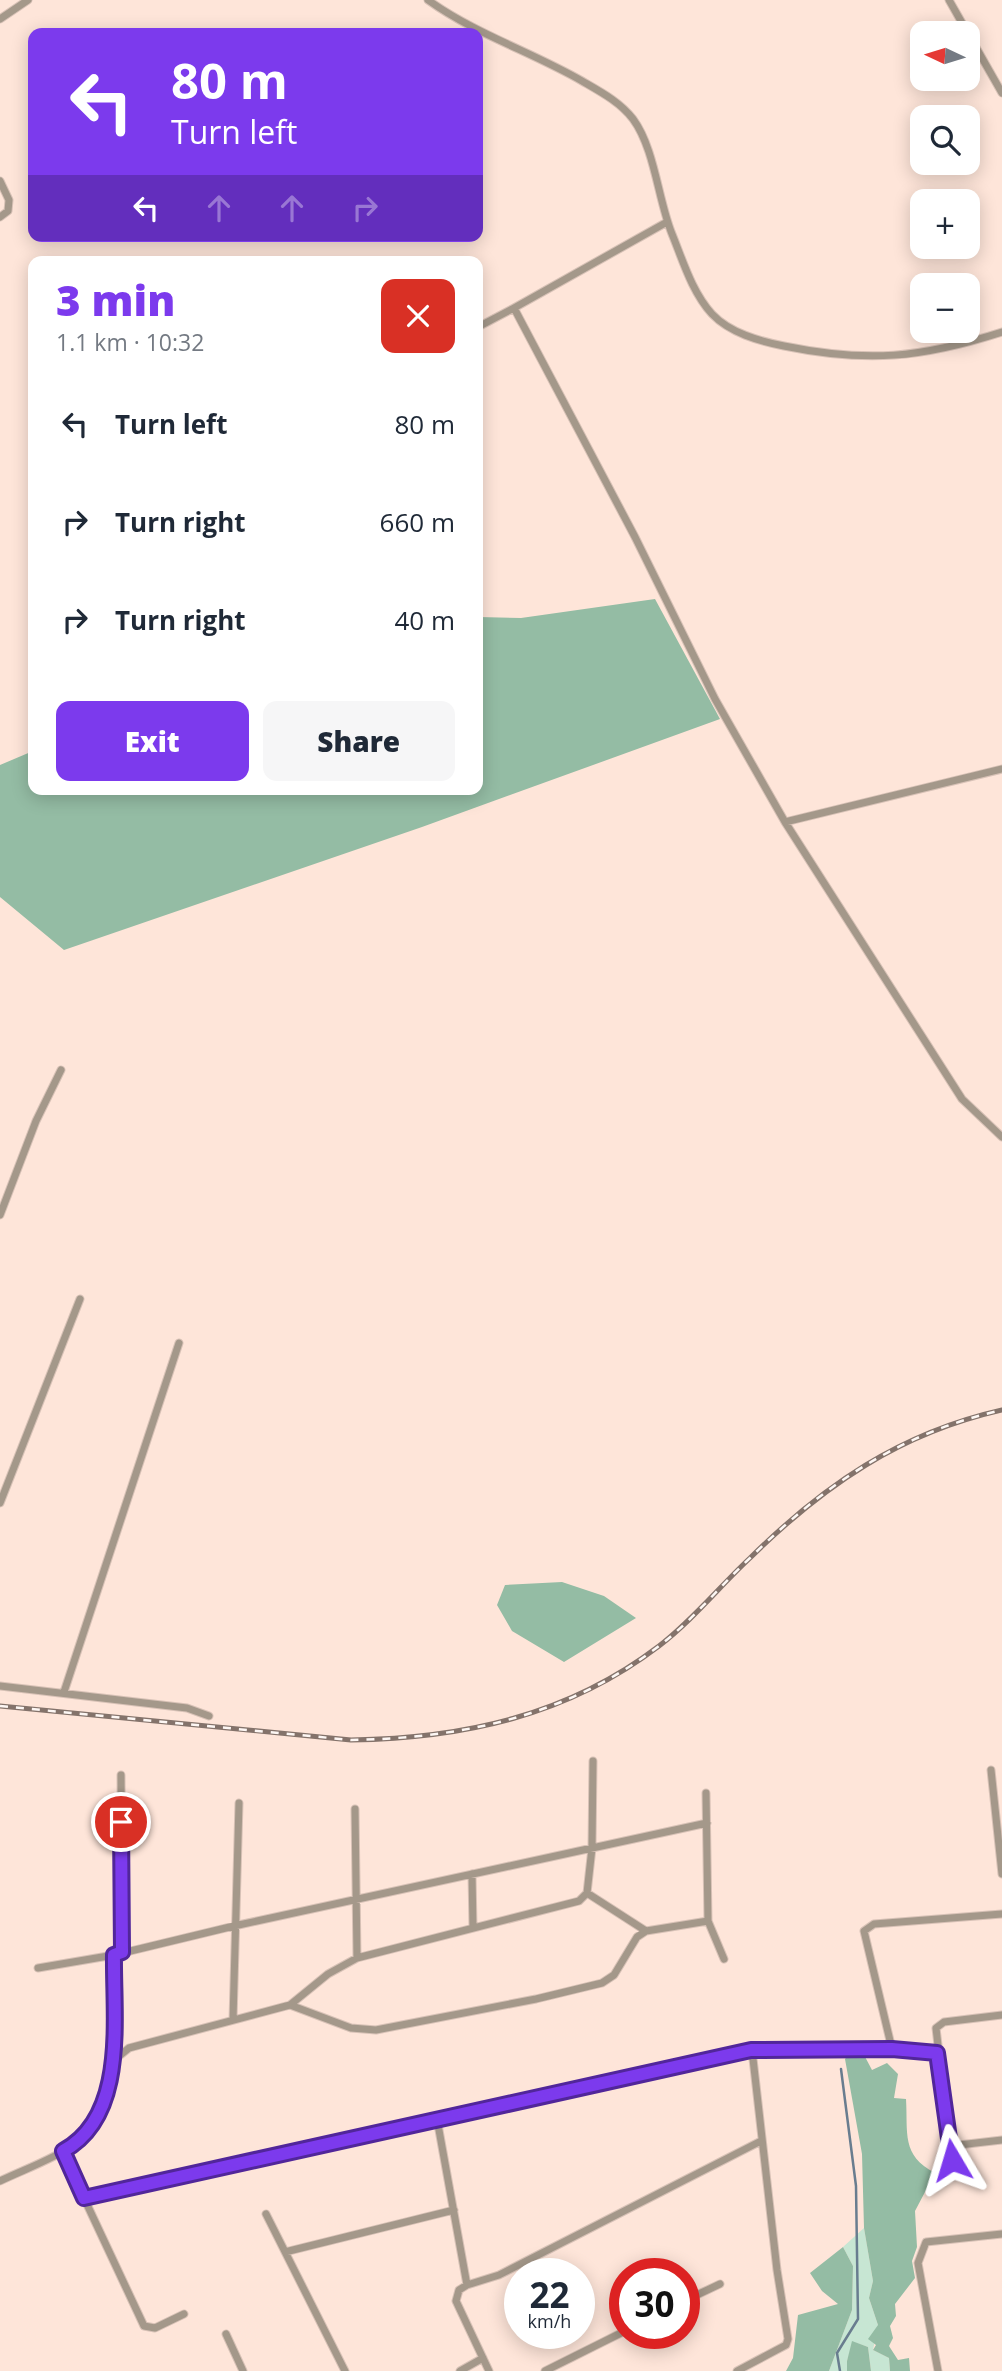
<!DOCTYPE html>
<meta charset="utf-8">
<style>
body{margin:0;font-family:"Open Sans",sans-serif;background:#f6f6f7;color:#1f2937;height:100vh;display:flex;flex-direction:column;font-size:26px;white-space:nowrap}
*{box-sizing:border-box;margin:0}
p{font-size:23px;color:#747a83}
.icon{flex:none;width:38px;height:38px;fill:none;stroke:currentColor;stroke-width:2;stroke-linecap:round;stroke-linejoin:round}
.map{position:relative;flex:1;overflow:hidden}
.side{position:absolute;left:28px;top:256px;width:455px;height:539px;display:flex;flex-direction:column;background:#fff;border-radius:14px;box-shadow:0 4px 18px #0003}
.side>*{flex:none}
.hud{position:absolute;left:28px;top:28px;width:455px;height:214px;border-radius:14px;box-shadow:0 4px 18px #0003;background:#7c3aed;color:#fff;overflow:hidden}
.needle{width:46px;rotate:274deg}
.tools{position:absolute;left:910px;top:21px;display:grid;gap:14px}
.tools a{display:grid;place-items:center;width:70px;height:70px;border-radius:14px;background:#fff;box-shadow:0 4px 18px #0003;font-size:35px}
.speed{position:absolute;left:504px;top:2258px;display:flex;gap:14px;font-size:35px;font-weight:700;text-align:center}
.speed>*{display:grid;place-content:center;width:91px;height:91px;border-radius:50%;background:#fff;box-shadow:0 4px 18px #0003;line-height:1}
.speed small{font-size:18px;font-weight:400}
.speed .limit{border:10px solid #d22;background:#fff;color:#111}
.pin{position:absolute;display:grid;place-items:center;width:60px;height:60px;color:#fff;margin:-30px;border:4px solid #fff;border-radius:50%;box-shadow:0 2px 7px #0007}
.me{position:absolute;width:77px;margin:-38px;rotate:353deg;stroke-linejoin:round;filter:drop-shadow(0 0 5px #0008)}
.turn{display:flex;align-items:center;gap:24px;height:147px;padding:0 28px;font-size:32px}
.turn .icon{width:91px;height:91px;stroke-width:2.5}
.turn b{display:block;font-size:49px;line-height:60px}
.lanes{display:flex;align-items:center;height:66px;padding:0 28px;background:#0003;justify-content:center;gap:35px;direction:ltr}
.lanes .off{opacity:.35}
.round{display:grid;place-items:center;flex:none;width:74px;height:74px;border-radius:14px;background:#f6f6f7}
.head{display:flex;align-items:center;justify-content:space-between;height:119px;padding:0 28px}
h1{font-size:42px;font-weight:800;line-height:52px;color:#7c3aed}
.primary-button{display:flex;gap:14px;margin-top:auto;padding:14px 28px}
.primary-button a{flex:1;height:80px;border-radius:14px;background:#7c3aed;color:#fff;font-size:28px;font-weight:800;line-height:80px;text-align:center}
.primary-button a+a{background:#f6f6f7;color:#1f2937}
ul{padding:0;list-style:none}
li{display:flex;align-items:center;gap:21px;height:98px;padding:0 28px}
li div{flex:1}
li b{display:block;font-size:26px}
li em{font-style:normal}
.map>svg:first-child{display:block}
.green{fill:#c7e6d3}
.forest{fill:#94bca4}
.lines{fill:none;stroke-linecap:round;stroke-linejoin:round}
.stream{stroke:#697d8f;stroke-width:2.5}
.street-casing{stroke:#d8c2b7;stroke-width:9}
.street{stroke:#a4988a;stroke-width:7}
.rail-casing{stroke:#84736b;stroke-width:5}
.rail{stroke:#fdf7f4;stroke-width:2.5;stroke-dasharray:8;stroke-linecap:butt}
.route-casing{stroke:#51269a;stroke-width:18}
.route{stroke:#7c3aed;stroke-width:12}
</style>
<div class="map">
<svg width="1002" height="2371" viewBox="0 0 1002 2371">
<rect width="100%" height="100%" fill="#fee5d9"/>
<path class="green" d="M864,2228L873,2281L869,2298L878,2325L873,2350L889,2358L890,2371H871L868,2347L853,2342L847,2361V2371H829L852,2310L853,2266L843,2247Z"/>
<path class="forest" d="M655,599L720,719L422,827L64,950L0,897V765L33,751V789H478V617L521,618Z
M562,1582L604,1596L636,1618L564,1662L512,1631L497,1605L505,1585Z
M863,2053L872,2070L887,2063L898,2074L894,2098L906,2099C908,2133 901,2155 935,2173L915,2211L917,2247L912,2261L915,2278L895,2304L896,2316L890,2326L893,2338L889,2346L898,2360L909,2358L910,2371H890L889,2358L873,2350L876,2345L868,2339L878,2325L869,2298L873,2281L864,2228L862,2154L845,2059L849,2054Z
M843,2247L853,2266L852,2310L829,2371H786L793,2358L798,2315L838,2304L822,2291L810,2273Z
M852,2341L868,2347L871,2371H847V2361Z"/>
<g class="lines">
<path class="stream" d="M840,2371L837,2353L858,2319L856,2186L841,2069"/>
<g class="street-casing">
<path id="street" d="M428,0C475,34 532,52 582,81C601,92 620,102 633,119C655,149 658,200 672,234C683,261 692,292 712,314C730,333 759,341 784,346C867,363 921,358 1002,332
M949,0L1002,93
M0,19L28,0
M0,181L9,200L8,211L0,217
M667,222L514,308L635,537L715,699L785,822L962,1099L1002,1137
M478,327L514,308
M785,822L1002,769
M0,1215L36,1121L61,1070
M0,1503L80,1299
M0,1686L187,1708L209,1716
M64,1692L179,1343
M991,1770L1002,1874
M121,1775L122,1952
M706,1793L708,1921L724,1959
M355,1809L357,1958
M472,1874L473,1928
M587,1893L646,1931
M38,1968L114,1955L234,1926L707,1823
M290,2005L351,2028L376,2030L536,1999L602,1983L614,1975L637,1937L646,1931L708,1921
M233,2020L239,1803
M892,2049L864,1931L874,1924L1002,1914
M113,2061L129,2048L290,2005L328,1974L357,1958L579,1901L587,1893L592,1848L593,1761
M437,2119L467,2285L459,2290L456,2301L489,2371
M950,2146L1002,2140
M63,2151L84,2198L752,2050L892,2049L937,2053
M953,2174L936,2028L944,2022L1002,2015
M0,2181C25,2169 54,2159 77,2143C125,2109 113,2007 114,1955
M84,2198L144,2326L155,2328L184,2314
M266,2214L345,2371
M285,2252L454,2210
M467,2285L499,2275L761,2141
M684,2301L720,2284
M226,2334L243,2371
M460,2371L483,2358
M545,2371L625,2331
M737,2371L786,2345L788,2339L777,2270L752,2050
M938,2371L918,2263L926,2242L1002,2234"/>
</g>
<use href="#street" class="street"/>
<g class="rail-casing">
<path id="rail" d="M0,1706L351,1740C464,1738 567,1716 659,1646C693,1620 719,1587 750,1558C824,1485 900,1433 1002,1410"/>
</g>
<use href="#rail" class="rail"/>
</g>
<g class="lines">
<g class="route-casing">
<path id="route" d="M121,1822L122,1952L114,1955C113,2017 128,2116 63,2151L84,2198L751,2050L892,2049L937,2053L952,2160"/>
</g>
<use href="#route" class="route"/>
</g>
</svg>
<div class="tools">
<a><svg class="needle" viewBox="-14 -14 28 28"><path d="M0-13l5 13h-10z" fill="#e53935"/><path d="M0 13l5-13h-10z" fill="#747a83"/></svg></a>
<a><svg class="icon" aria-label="search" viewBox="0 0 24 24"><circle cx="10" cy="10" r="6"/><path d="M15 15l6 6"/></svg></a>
<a>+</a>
<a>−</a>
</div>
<div class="speed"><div>22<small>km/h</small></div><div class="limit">30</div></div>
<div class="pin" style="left:121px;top:1822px;background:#d93025"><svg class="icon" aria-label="arrive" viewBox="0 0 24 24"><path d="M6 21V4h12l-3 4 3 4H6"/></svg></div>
<svg class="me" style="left:952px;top:2160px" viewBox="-20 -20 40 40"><path d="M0-17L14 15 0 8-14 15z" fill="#7c3aed" stroke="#fff" stroke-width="4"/></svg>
<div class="hud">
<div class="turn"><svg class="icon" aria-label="left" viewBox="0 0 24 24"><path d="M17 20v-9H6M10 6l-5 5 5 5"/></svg><div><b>80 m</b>Turn left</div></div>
<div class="lanes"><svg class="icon" aria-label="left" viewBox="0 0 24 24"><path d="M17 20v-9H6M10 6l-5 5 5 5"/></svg><svg class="icon off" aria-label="ahead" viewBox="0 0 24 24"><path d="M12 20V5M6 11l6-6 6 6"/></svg><svg class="icon off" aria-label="ahead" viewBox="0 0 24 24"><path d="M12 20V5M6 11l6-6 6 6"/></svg><svg class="icon off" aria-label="right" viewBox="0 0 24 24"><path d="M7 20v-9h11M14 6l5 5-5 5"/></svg></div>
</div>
<section class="side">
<div class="head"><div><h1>3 min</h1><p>1.1 km · 10:32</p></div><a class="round" style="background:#d93025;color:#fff"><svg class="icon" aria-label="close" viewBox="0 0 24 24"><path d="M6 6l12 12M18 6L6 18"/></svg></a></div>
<ul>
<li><svg class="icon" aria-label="left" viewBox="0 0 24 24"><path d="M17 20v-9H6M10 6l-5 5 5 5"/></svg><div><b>Turn left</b></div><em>80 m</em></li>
<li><svg class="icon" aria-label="right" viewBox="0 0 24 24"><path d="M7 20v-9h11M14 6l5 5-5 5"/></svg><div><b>Turn right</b></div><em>660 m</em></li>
<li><svg class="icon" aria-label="right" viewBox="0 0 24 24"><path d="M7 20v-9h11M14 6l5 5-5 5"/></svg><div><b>Turn right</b></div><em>40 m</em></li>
</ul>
<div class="primary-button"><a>Exit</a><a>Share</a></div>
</section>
</div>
